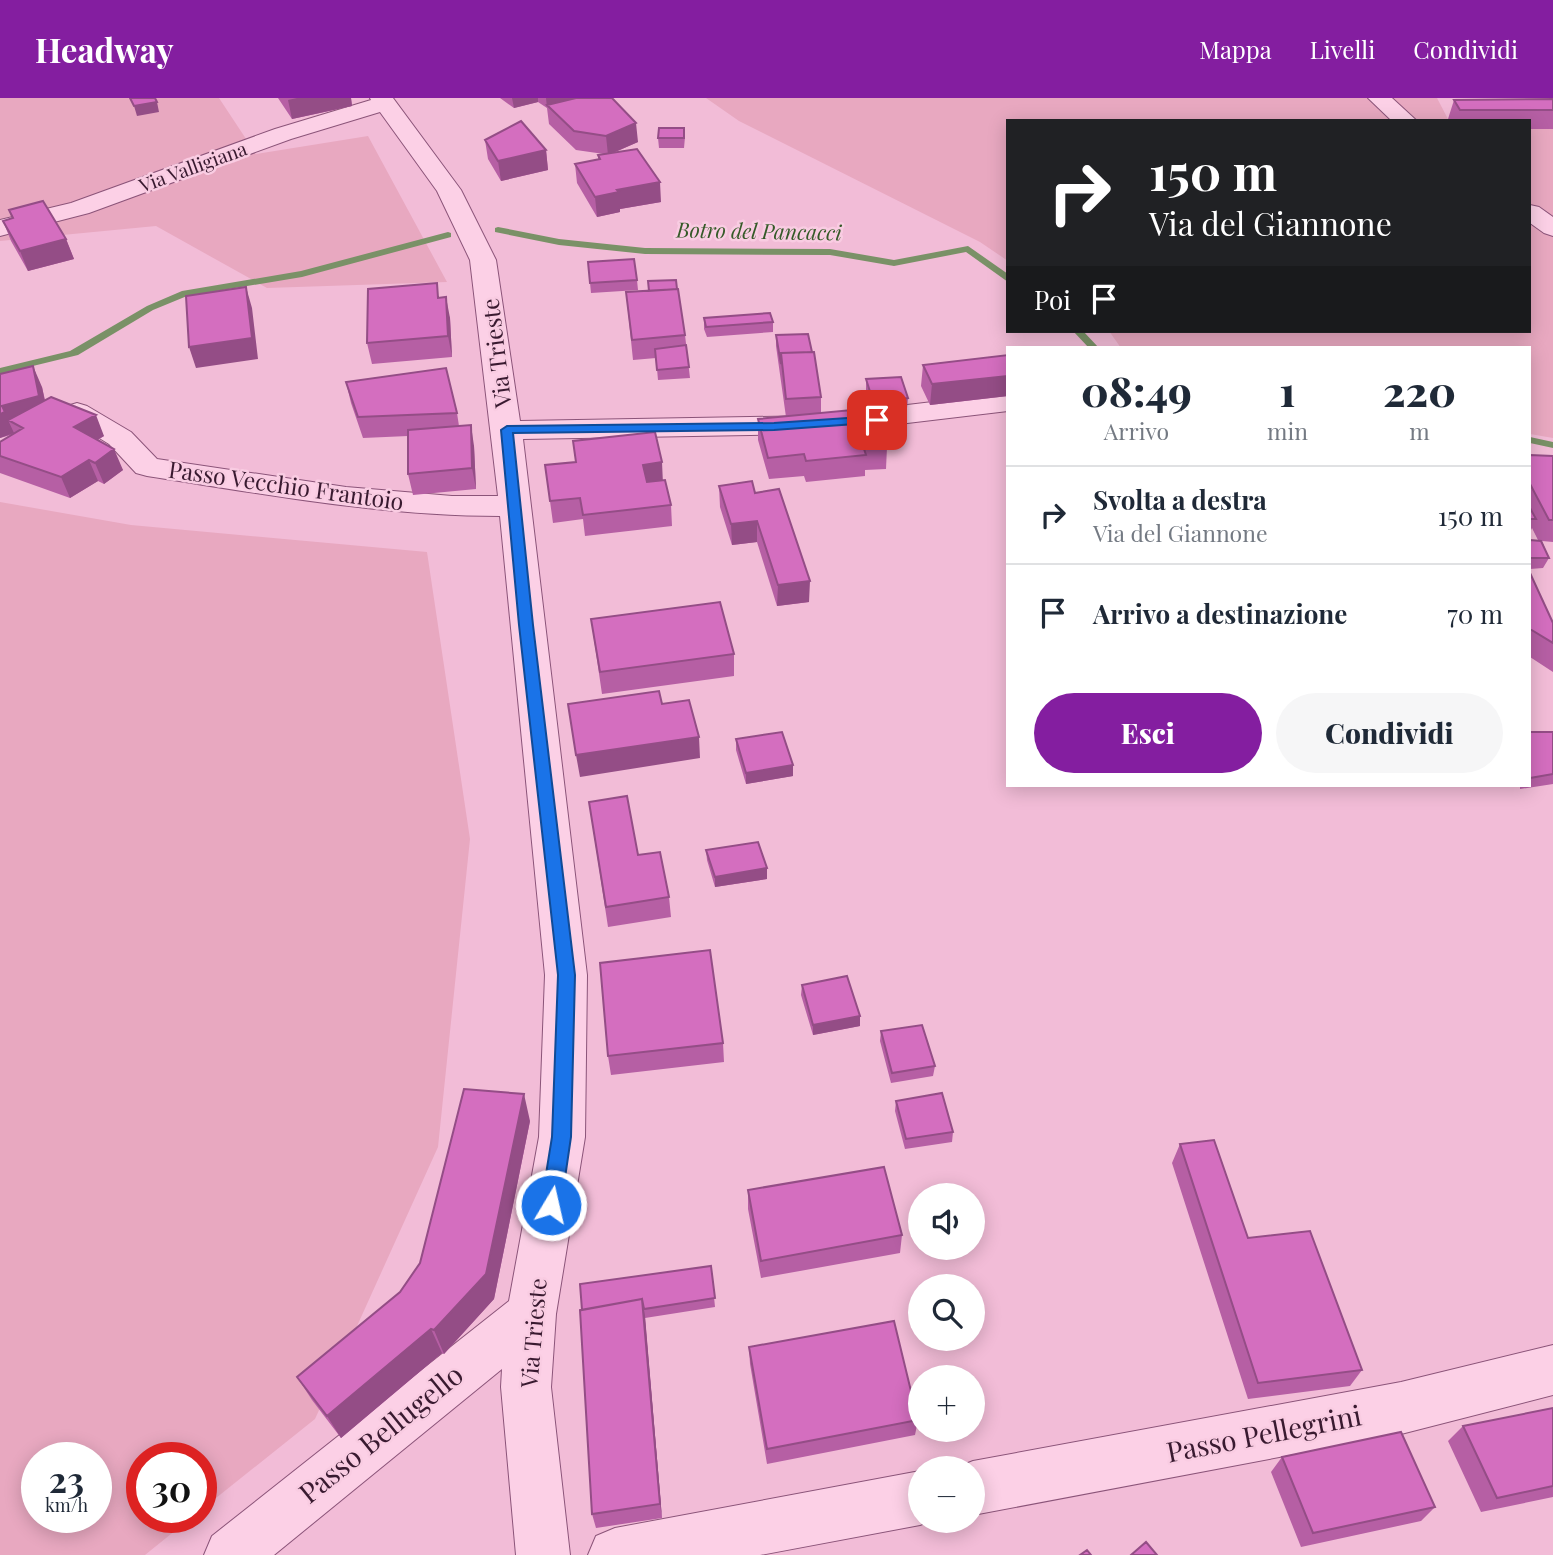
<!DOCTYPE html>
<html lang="it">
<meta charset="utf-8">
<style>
body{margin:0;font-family:"Playfair Display",serif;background:#f6f6f7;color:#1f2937;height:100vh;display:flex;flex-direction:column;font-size:26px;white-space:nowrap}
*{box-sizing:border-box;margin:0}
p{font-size:23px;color:#747a83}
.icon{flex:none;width:38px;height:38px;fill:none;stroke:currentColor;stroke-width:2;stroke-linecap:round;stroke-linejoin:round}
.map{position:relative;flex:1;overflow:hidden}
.panel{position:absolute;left:1006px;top:248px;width:525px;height:441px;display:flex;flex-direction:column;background:#fff;border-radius:0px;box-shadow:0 4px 18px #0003}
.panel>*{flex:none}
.hud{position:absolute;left:1006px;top:21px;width:525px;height:214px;border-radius:0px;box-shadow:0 4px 18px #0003;background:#202124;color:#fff;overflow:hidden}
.controls{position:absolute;left:908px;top:1085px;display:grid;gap:14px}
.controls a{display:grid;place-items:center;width:77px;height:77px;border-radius:50%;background:#fff;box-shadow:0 4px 18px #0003;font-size:35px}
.speed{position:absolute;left:21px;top:1344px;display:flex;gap:14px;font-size:35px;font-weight:700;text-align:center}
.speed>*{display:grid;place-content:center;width:91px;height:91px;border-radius:50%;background:#fff;box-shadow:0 4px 18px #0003;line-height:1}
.speed small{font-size:18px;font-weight:400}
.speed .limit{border:10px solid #d22;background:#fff;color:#111}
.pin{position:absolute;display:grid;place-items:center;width:60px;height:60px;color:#fff;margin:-30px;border-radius:14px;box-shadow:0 4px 10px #0006}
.me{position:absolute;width:77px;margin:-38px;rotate:9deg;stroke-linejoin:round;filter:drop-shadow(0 0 5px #0008)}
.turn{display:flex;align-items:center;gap:24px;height:147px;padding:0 28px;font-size:32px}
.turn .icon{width:91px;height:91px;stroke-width:2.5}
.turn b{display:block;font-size:49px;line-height:60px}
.then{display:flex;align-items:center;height:66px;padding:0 28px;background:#0003;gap:14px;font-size:26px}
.eta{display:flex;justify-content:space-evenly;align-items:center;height:119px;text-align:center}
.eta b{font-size:42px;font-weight:800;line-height:49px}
.cta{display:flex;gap:14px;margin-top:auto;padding:14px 28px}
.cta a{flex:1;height:80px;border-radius:42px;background:#841ea0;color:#fff;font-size:28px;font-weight:800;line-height:80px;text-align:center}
.cta a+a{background:#f6f6f7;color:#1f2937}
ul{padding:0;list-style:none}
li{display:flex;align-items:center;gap:21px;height:98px;padding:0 28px;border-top:2px solid #e0e1e3}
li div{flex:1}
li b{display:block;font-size:26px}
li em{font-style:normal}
header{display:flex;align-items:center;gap:42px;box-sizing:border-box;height:98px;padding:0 35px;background:#841ea0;color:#fff}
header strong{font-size:33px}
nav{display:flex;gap:38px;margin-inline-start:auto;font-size:24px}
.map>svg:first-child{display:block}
.farmland{fill:#e8a8c0;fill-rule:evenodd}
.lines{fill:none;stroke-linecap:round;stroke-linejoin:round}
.stream{fill:#7a9167;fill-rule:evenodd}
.street-casing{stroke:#8b5479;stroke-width:2}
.street{fill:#fcd0e6;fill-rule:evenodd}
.wall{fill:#b65fa4}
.shaded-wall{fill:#944d86}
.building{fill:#d46ebf;stroke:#944d86;stroke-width:2}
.route{fill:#1a73e8;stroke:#114b97;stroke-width:2}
.labels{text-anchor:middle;stroke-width:5;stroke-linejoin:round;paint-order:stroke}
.far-street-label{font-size:19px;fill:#391a30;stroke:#f9cce2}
.far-water-label{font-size:21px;font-style:italic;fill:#355a28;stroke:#f9cce2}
.street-label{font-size:23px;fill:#391a30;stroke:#f9cce2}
.near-street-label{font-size:28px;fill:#391a30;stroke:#f9cce2}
</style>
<header>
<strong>Headway</strong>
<nav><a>Mappa</a><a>Livelli</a><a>Condividi</a></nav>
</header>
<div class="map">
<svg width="1553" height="1457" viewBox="0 0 1553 1457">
<rect width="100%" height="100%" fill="#f2bcd7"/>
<path class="farmland" d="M0,0H219L256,56L368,38L447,184L267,190L156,128L0,143Z
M706,0H1437L1449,23H1008V163L980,144L739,23Z
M1530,31H1553V340L1530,336V250H1121L1109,233H1530Z
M0,404L131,427L427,454L470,741L438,1049L315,1321L201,1412V1360H142V1419H192L145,1457H0ZM37,1360H96V1419H37Z"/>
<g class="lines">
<path class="stream" d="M498,129L559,141L645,150L830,151L894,162L968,148L1008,176V184L966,154L894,168L830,157L645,156L559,147L495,134V130Z
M448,134L451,135V139L302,179L187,198L153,212L78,257L0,276V270L70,253L147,208L182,193L301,173Z
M1073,233H1083L1099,250H1089Z
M1530,339L1553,344V350L1530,345Z"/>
<g class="street-casing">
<path id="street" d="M370,0H393L461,92L496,162L520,323L815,318L1008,295V313L815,336L523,341L587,877L585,1039L556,1216L551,1289L570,1457H516L501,1289L502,1271L274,1457H204L212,1438L509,1203L539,1039L545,877L500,418C381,418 264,396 147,378L136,375L109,346L67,320L62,314L67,308L77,305L87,308L131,334L157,361L346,389L452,398H498L470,162L437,93L380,14L291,41L89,115L0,138V122L71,105L275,31L371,2Z
M1368,0H1392L1417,23H1392Z
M1530,107L1539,109L1553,119V138L1544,135L1530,125Z
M1553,1247V1297L1401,1336L973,1417V1370H956L973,1363L1401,1284Z
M920,1373V1423H930L920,1427L760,1457H588L596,1438L615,1430Z"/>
</g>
<use href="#street" class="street"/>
</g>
<path class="wall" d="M278,0H351L352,8L292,21Z
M500,0H612L638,44L613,55L661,104L620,111V114L597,119L577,85L575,66L598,62V57L604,56L576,52L549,26L547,10L538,4L514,10Z
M1553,1V31H1530V23H1449L1448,21L1454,2Z
M685,39L684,50H659L658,40Z
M485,42L546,52L548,72L501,83L488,61Z
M9,112L66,141L74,161L28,173L11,143L3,123L12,121Z
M588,164L637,182L638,192L591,195Z
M649,193L685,237L690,280L658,282L656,260L633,262L626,194Z
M440,200L450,220L452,259L372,266L367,245Z
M704,220L773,224V234L707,239L704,231Z
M776,237L821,299V315L872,310L866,292V281L908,300L907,310L874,313L887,349L886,371L865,372V378L806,384L804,378L769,381L758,342V321L786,319L776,248Z
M1008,257V298L930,307L921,288L923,267Z
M0,276L42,289L45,302L104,338L98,342L123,372L104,386L98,383L70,400L0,375V344L14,336L0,340Z
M346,284L457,315L459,328L474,348L476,391L413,397L408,376V338L363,340L351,305Z
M573,343L663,382L671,407L672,428L585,438L583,421L553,425L545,367L576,364Z
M1530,357L1553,358V444L1542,443L1549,460L1543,470L1530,471V442H1538L1532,430L1530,434Z
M719,388L755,395L809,504L777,508L757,444L732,447L720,409Z
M1530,475L1553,525V574L1530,559Z
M591,521L734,556V578L602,596Z
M1530,634H1553V686L1520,691V688H1530Z
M736,641L793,667V678L746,686L736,652Z
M589,704L638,757L669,799L671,819L608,829Z
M706,752L767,781L715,789L707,762Z
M802,887L860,918V928L813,937L801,897Z
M881,933L935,968L933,978L891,985L880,943Z
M723,945L724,964L611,977L608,958Z
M896,1003L953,1034L952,1044L905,1051L895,1013Z
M530,1023L494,1201L444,1256L442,1255L341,1340L312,1302L297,1279L400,1194Z
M1180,1046L1248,1140L1362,1272L1350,1288L1248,1301L1172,1065Z
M748,1092L902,1137L900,1155L761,1180L748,1111Z
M711,1168L715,1209L645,1220L662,1420L596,1430L592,1416L580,1212Z
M749,1249L918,1322L915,1337L767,1366L750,1266Z
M1553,1310V1399L1481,1414L1448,1343L1463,1328Z
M1282,1359L1435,1409L1421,1423L1301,1449L1271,1374Z"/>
<path class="shaded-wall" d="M297,0H351L352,8L292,21L288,2Z
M512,0H538V4L514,10Z
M546,0H575L547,7V10Z
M157,4L159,14L137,18L134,8Z
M636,25L638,44L608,57L606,38Z
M546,52L548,72L501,83L498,63Z
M660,84L661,104L620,111V114L597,119L595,99L617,92Z
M66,141L74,161L28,173L20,153Z
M246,189L252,210L258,261L196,270L189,249Z
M446,199L450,220L452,259L448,238Z
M33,268L42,289L48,319L8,322L14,335L0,340V316L2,308Z
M1008,278V298L930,307L932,286Z
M96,317L104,338L82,350L74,329Z
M471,327L474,348L476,391L472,370Z
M114,351L123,372L104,386L95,365Z
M89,362L98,383L70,400L61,379Z
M662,364L663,386L645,388L643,367Z
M757,423V444L732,447L731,426Z
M810,483L809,504L777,508L778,487Z
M699,639L700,660L580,679L576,657Z
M793,667V678L746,686V675Z
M767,770V781L715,789V779Z
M860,918V928L813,937V927Z
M524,996L530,1023L494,1201L444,1256L434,1232Z
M642,1201L645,1218L662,1420L660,1406Z
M431,1231L442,1255L341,1340L327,1318Z"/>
<path class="building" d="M130,0H155L157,4L134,8Z
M576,0H612L636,25L606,38L574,33L547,7Z
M1553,1V12H1460L1454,2Z
M521,23L546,52L498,63L485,42Z
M659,30H684V40H658Z
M637,51L660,84L617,92L619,94L595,99L575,66L600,61L598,57Z
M43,103L66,141L20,153L3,123L13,120L9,112Z
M634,161L637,182L590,185L588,164Z
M676,182L677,191L649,193L648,183Z
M437,185L438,200L446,199L448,238L367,245L368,191Z
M246,189L252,240L189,249L186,198Z
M678,191L685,237L632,242L626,194Z
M770,215L773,224L706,229L704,220Z
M808,236L812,254L781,255V266L776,237Z
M686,247L689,269L657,272L655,251Z
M814,254L821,299L786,301L781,255Z
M1008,257V278L932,286L923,267Z
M33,268L39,298L2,308L5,314L0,316V276Z
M446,270L457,315L358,319L346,284Z
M901,279L908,300L873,303L866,281Z
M51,299L96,317L74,329L114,351L95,365L89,362L61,379L0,358V344L23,330L8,322Z
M873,310L887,349L864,351L866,357L806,363L804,356L768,360L758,321Z
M471,327L472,370L408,376V332Z
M655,334L662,364L643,367L647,384L665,382L671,407L583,417L580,400L550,403L545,367L576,364L573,343Z
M1530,357L1553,358V422H1549L1530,386Z
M752,383L755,395L779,391L810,483L778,487L757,423L731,426L719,388Z
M1530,410L1536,421H1530Z
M1530,442L1541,443L1549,460H1530Z
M1530,475L1553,525V545L1530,531Z
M720,504L734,556L600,574L591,521Z
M659,593L662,606L689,602L699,639L576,657L568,606Z
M782,634L793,667L746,675L736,641Z
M1530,634H1553V676L1530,680Z
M627,698L638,757L660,754L669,799L606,809L589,704Z
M758,744L767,770L715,779L706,752Z
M710,852L723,945L608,958L600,865Z
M847,878L860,918L813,927L802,887Z
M922,927L935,968L892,975L881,933Z
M464,991L524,996L486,1176L434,1232L431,1231L327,1318L297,1279L400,1194L420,1165Z
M942,995L953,1034L906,1041L896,1003Z
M1214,1042L1248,1140L1310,1133L1362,1272L1258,1285L1180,1046Z
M884,1069L902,1137L761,1163L748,1092Z
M711,1168L715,1200L644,1211L642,1201L582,1212L580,1186Z
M642,1201L660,1406L592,1416L580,1212Z
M894,1223L918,1322L767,1351L749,1249Z
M1553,1310V1388L1497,1400L1463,1328Z
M1401,1334L1435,1409L1313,1435L1282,1359Z
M1146,1444L1157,1457H1131Z
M1087,1452L1091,1457H1080Z"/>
<path class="route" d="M877,318L883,322L882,324L774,332L513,335L533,527L575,877L571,1039L561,1107L558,1114L551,1116L544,1114L541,1107L552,1039L558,877L519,527L501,332L507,328L774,325Z"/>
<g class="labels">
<g class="far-street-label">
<text transform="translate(193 69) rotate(-20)" y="7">Via Valligiana</text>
</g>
<g class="far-water-label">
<text transform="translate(759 134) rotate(1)" y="7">Botro del Pancacci</text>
</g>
<g class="street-label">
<text transform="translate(497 255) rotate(-97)" y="8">Via Trieste</text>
<text transform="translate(286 388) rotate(8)" y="8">Passo Vecchio Frantoio</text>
<text transform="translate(534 1235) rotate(-85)" y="8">Via Trieste</text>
</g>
<g class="near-street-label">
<text transform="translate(381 1336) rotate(-39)" y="10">Passo Bellugello</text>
<text transform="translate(1264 1336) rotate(-11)" y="10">Passo Pellegrini</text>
</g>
</g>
</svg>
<div class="controls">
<a><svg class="icon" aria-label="sound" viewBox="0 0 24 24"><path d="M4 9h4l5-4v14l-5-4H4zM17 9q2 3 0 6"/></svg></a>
<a><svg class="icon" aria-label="search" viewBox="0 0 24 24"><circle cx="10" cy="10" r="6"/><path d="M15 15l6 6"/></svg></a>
<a>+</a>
<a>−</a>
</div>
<div class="speed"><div>23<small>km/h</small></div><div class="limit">30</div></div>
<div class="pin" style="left:877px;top:322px;background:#d93025"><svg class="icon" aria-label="arrive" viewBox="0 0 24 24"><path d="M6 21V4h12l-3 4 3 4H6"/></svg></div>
<svg class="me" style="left:551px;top:1107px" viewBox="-20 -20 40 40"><circle r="17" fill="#1a73e8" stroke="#fff" stroke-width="3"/><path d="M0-11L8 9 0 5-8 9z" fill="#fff"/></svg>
<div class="hud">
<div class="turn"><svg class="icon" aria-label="right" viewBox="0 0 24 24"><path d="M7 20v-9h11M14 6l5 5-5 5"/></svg><div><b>150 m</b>Via del Giannone</div></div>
<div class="then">Poi<svg class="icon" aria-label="arrive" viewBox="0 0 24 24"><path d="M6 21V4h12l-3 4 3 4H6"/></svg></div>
</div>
<section class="panel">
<div class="eta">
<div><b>08:49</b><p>Arrivo</p></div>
<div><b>1</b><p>min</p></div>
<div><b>220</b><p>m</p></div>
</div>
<ul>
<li><svg class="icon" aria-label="right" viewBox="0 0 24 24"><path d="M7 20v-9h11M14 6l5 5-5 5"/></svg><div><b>Svolta a destra</b><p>Via del Giannone</p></div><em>150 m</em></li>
<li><svg class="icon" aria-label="arrive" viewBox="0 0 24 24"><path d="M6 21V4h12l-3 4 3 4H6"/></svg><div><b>Arrivo a destinazione</b></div><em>70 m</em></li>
</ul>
<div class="cta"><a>Esci</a><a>Condividi</a></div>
</section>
</div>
